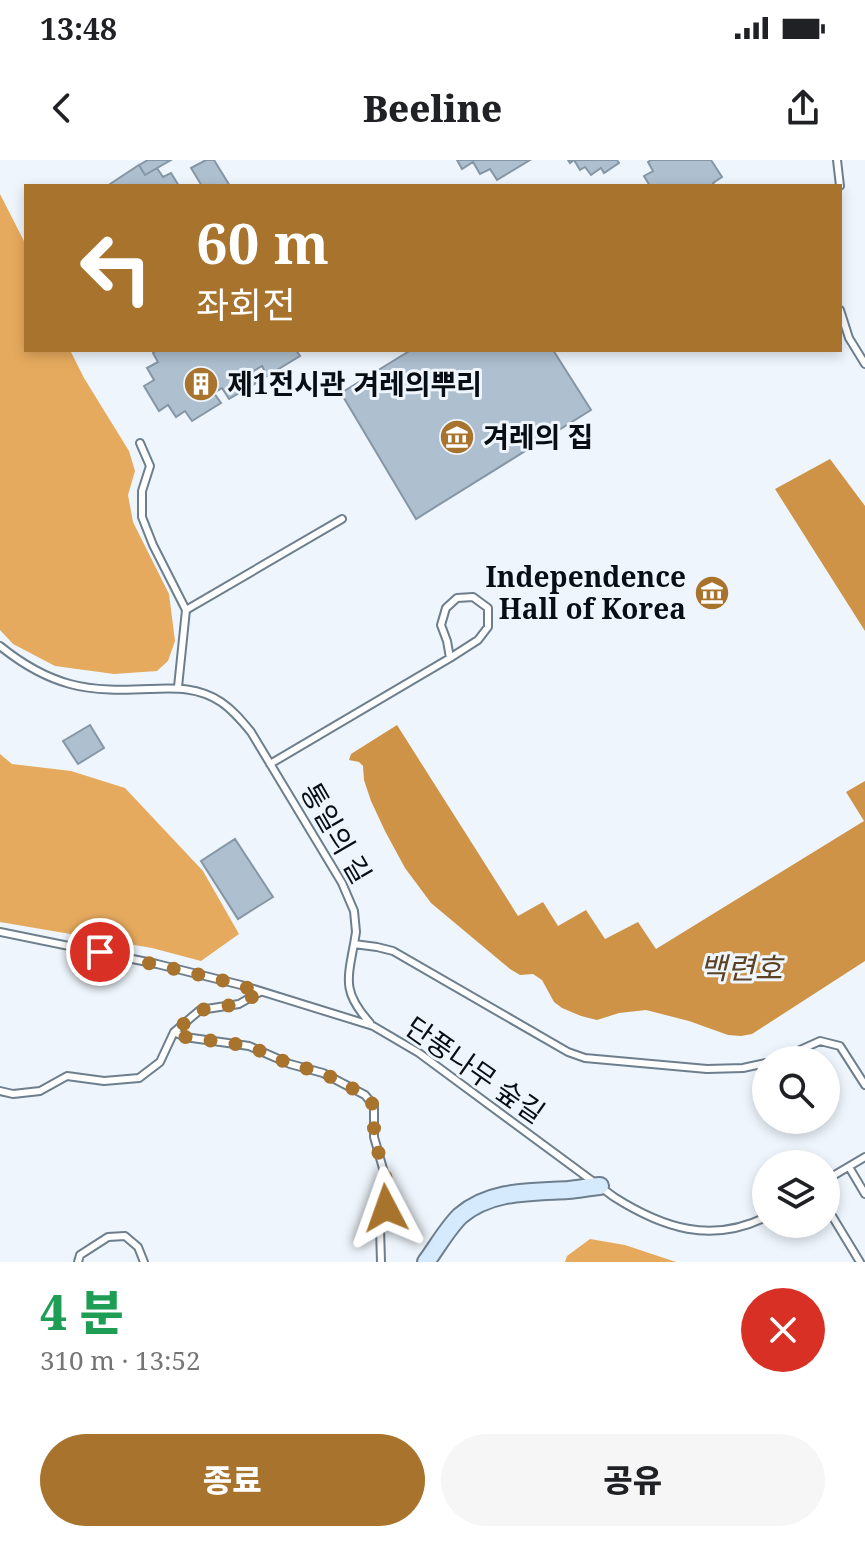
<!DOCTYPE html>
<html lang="ko">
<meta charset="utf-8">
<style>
body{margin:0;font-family:"Noto Serif","Noto Sans KR",serif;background:#f6f6f6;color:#202124;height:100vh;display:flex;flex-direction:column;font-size:30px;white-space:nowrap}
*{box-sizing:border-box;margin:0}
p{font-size:26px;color:#757577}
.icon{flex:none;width:44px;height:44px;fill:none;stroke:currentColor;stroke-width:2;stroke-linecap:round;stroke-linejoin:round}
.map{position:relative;height:1102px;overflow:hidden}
.sheet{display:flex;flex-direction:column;background:#fff;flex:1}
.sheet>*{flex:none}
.banner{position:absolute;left:24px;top:24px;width:818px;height:168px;border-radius:0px;box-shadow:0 4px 12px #0003;background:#a8732c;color:#fff;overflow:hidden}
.tools{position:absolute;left:752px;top:886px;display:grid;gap:16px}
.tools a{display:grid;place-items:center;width:88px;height:88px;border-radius:50%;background:#fff;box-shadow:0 4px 12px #0003;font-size:40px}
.pin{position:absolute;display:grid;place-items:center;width:68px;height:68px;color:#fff;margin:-34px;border:4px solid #fff;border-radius:50%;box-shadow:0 2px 8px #0007}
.me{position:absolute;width:88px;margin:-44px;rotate:356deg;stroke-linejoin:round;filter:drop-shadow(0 0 6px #0008)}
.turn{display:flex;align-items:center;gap:28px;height:168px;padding:0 40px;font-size:36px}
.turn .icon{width:104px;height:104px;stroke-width:2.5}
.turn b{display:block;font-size:56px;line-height:68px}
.round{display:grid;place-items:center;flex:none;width:84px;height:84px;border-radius:42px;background:#f6f6f6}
.summary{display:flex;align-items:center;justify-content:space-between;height:136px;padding:0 40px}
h1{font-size:48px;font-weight:800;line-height:60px;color:#1e9e55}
.primary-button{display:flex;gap:16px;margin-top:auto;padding:16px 40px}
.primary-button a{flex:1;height:92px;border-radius:48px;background:#a8732c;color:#fff;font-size:32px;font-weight:800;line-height:92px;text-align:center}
.primary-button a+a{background:#f6f6f6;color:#202124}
.status{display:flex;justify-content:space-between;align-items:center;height:56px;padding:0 40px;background:#fff;direction:ltr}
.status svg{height:22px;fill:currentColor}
header{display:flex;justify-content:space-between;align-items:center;height:104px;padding:0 40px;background:#fff;font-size:36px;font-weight:800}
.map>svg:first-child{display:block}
.forest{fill:#e6aa5e}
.water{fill:#ce9346}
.building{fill:#aebfcf;stroke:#8596a6;stroke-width:2}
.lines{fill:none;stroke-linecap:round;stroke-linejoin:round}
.lane-casing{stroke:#6d7e8d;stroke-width:10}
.secondary-casing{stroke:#6d7e8d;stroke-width:20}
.lane{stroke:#fff;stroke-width:6}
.secondary{stroke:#d5eafd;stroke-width:16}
.route{stroke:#a8732c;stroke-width:14;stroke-dasharray:0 25.2}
.labels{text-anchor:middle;stroke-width:6;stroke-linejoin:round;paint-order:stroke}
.poi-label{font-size:28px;font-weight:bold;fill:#080e13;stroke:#eef5fc;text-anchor:start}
.street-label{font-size:28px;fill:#080e13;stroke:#eef5fc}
.water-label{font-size:30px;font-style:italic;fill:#5c4222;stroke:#eef5fc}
</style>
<div class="status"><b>13:48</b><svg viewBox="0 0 49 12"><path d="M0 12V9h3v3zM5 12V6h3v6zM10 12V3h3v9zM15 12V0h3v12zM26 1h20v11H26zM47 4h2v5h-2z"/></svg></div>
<header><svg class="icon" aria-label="back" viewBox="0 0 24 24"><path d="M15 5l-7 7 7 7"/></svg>Beeline<svg class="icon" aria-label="share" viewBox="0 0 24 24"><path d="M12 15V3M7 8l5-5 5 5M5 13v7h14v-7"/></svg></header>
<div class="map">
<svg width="865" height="1102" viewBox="0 0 865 1102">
<rect width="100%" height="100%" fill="#eef5fc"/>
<path class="forest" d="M0,34L26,85V190H70L84,218L129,291L135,311L128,335L133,362L169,434L175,481L168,501L157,511L114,514L55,506L13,484L0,470Z
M0,594L12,604L71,611L125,628L203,711L239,774L201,801L152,788L0,762Z
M590,1079L625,1085L676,1102H565L567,1096Z"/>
<path class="water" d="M830,299L865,346V471L775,329Z
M397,565L518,756L543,742L558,766L586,750L605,779L638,762L656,789L864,661L846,632L865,621V801L752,874L741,876L728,875L689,861L646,850L619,853L597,860L581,856L562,848L554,842L542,820L533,814L520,815L510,809L431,743L405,708L385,671L371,641L364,620L363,606L359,602L349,600L351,594Z"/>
<path class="building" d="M148,0H171L145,15L139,5Z
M206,0H214L230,26H202L191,8Z
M457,0H530L497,20L490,9L480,14L473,2L462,9Z
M568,0H617L619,3L604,13L601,8L591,15L585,7L580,10L574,0L570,3Z
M651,0H711L722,17L713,23L715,26H650L644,16L653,11L648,2Z
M139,5L145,15L157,8L163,17L171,13L179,26H111L110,24Z
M157,190H296L300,196L267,216L262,206L252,212L258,222L229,239L222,228L214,233L221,243L192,261L185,251L176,257L168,245L159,251L144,226L154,220L147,208L158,202L153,193Z
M411,190H553L591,250L416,359L341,233Z
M90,565L104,588L78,604L63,581Z
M235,679L273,737L238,759L201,701Z"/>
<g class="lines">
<g class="lane-casing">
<path id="lane" d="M837,0L840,26
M840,150L849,178L865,204
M140,283L150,306L142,331V357L153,385L186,450L178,527
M186,450L342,359
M0,486C21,503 44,517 70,524C95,531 124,530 150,529C176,528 198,527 221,542C233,550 242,561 251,572L342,723L354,751L356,772L354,784L377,787L393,791L568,892L585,898L707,909L743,908L766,903
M270,604L450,498L478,480L488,467V448L473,437L457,438L446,448L441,465L447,481L450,498
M0,772L157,804L241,825L373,866L419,893L614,1037C663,1068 711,1084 766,1057
M354,784C347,821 343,833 370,863
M174,872L185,877L249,886L290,904L323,913L365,935L374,946V977L386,1019V1048L380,1068L381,1102
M778,900L820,881L840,886L865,925
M0,931L13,934L40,931L67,916L104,921L139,918L160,902L174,872L200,850L239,844L260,832
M849,1007L865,1034
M826,1020L865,997
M826,1046L860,1102
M78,1102L80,1095L108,1077L125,1076L138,1087L144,1102"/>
</g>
<g class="secondary-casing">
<path id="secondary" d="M426,1102C437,1087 447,1069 460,1056C490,1030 531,1032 568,1030C579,1029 589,1027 600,1026"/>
</g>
<use href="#lane" class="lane"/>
<use href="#secondary" class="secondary"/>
</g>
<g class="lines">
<path class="route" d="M100,792L218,819L261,832L239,844L200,850L174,872L185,877L249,886L290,904L323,913L365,935L374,946V977L386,1019V1048"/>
</g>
<defs>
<g id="building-disc" transform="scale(1.8)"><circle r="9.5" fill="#a8732c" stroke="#eef5fc"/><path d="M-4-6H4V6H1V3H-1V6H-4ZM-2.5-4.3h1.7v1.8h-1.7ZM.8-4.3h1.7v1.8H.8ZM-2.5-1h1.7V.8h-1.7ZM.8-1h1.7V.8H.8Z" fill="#fff"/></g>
<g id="museum-disc" transform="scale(1.8)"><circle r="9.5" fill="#a8732c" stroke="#eef5fc"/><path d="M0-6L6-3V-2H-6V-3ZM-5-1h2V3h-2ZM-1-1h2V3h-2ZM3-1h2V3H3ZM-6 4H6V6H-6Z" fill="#fff"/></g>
</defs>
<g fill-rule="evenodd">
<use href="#building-disc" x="201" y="224"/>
<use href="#museum-disc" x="457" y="277"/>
<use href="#museum-disc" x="712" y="433"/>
</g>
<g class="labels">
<g class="poi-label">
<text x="227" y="234">제1전시관 겨레의뿌리</text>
<text x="483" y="287">겨레의 집</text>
<text x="686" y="427" text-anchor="end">Independence<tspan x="686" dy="32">Hall of Korea</tspan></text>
</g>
<g class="street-label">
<text transform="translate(336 673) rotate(60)" y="10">통일의 길</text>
<text transform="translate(475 910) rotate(35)" y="10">단풍나무 숲길</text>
</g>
<g class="water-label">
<text x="741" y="819">백련호</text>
</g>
</g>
</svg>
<div class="tools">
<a><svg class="icon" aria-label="search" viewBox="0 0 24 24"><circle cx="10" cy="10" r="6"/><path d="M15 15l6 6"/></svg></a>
<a><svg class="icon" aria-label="layers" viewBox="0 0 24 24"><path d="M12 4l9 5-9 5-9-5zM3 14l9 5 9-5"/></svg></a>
</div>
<div class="pin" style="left:100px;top:792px;background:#d93025"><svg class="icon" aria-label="arrive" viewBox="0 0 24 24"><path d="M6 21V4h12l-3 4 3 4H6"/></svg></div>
<svg class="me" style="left:386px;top:1048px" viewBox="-20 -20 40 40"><path d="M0-17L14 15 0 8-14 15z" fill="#a8732c" stroke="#fff" stroke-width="4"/></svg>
<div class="banner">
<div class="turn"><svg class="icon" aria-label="left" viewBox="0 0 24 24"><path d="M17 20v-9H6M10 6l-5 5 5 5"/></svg><div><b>60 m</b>좌회전</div></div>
</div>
</div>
<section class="sheet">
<div class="summary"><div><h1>4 분</h1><p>310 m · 13:52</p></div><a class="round" style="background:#d93025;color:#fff"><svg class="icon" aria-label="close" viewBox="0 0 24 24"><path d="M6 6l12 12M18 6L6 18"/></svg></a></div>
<div class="primary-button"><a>종료</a><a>공유</a></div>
</section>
